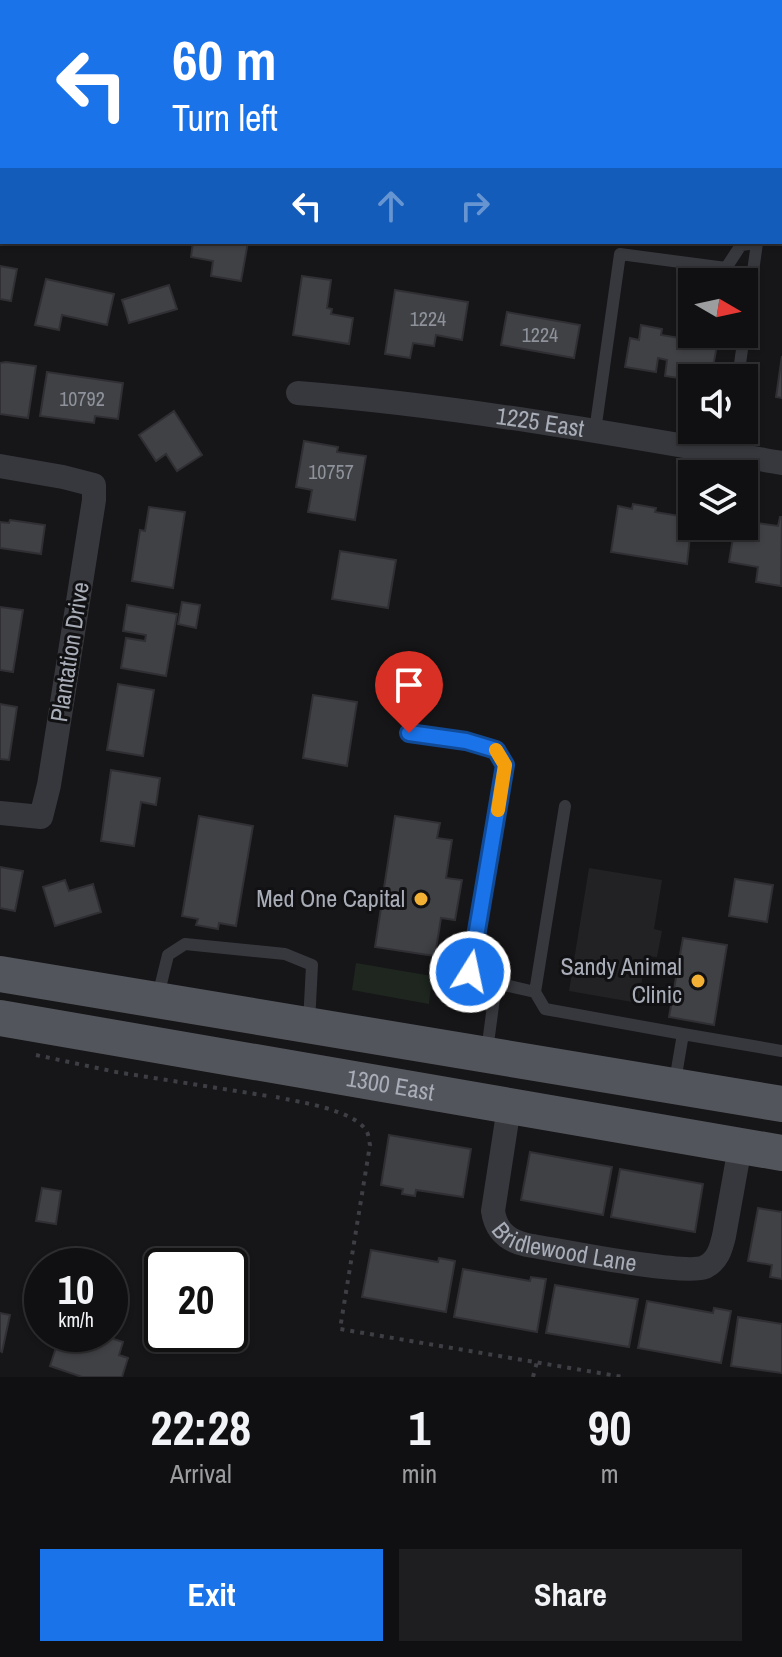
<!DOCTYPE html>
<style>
body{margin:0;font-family:"Archivo Narrow",sans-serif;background:#1e1e20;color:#f1f3f6;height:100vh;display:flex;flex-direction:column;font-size:30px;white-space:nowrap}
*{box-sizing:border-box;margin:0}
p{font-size:26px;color:#9c9d9f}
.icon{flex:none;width:44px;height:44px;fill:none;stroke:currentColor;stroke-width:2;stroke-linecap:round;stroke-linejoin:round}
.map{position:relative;height:1377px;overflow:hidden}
.sheet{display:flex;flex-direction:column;background:#101012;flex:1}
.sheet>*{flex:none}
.banner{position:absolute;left:0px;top:0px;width:782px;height:244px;box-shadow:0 2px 6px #0004,0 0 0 2px #303032;background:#1a73e8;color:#fff;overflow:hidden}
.needle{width:52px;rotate:99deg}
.fabs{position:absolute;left:678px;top:268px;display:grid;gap:16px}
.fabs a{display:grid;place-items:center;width:80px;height:80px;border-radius:0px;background:#101012;box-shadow:0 2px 6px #0004,0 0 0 2px #303032;font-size:40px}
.speed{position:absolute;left:24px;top:1248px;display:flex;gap:16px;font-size:40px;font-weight:700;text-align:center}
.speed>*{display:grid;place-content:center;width:104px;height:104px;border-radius:50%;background:#101012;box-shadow:0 2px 6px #0004,0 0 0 2px #303032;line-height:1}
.speed small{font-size:20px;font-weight:400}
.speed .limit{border:4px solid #111;border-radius:12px;background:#fff;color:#111}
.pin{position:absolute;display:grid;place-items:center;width:68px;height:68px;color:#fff;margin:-82px -34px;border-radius:50% 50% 50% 0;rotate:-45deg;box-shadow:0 0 8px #0007}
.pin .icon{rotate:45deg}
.me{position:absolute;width:88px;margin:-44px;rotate:10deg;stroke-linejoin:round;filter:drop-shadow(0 0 6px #0008)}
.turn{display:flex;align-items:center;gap:28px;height:168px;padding:0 40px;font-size:36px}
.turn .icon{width:104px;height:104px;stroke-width:2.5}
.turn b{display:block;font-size:56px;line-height:68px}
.lanes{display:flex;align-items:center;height:76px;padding:0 40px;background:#0003;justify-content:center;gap:40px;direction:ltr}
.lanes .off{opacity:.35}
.eta{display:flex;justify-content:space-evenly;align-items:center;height:136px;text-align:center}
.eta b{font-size:48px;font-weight:700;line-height:56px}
.primary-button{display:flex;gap:16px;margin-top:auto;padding:16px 40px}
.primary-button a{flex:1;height:92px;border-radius:0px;background:#1a73e8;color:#fff;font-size:32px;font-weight:700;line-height:92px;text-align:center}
.primary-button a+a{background:#1e1e20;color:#f1f3f6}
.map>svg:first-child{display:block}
.built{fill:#222225}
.green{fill:#1e261f}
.building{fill:#404145;stroke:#303034;stroke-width:2}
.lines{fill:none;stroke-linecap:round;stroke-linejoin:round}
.path{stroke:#3d3f44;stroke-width:4;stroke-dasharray:4 6;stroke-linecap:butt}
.lane{stroke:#37383d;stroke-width:12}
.street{stroke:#37383d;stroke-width:24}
.primary{stroke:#53555c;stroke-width:36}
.route-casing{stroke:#114b97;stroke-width:20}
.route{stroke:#1a73e8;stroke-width:14}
.slow{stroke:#f59e0b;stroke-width:14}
.poi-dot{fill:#f2b134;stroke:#111113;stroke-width:3}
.labels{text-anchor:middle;stroke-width:6;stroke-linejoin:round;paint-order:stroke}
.number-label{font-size:20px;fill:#8e929b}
.street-label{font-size:24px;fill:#a8adb8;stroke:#111113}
.poi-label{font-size:24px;fill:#a8adb8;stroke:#111113;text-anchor:end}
</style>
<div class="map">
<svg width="782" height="1377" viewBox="0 0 782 1377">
<rect width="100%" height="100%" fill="#161618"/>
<path class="built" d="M589,868L662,880L654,929L662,931L657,957L646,956L638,1003L569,991Z"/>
<path class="green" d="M356,963L432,976L429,1004L352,990Z"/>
<path class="building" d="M219,0H280L219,2Z
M193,242H248L241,281L211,276L213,261L191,257Z
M0,266L17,269L11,301L0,299Z
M302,276L331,280L327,308L332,309L331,314L353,318L349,344L293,335Z
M46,279L114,294L107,325L62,315L59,330L35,325Z
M169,285L177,309L129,323L122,300Z
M395,290L468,302L462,340L436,335L434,346L413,343L410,358L385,354Z
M507,312L580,325L574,358L501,345Z
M641,325L662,329L661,335L692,340L693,334H719L711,378H692V380L665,376L667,360L658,358L656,372L625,367L630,338L639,340Z
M782,356V398L776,397Z
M6,362L36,366L28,418L0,414V363Z
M47,372L123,383L118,419L95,416L94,423L40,416Z
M174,411L202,455L177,471L166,454L156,461L139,435Z
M304,441L338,447L337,452L366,456L355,520L308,512L312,490L296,487Z
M633,504L656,508L655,512L692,518L687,564L611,552L618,506L632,509Z
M149,507L185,512L173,588L132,581L140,530L145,531Z
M780,517H782L781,586L756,582L758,567L729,562L735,526H744V521L778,526Z
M10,520L45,525L41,554L0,548V522L9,523Z
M340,551L396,560L388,608L332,599Z
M182,602L200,605L196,628L178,624Z
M127,605L177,614L166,676L121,668L126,638L145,641L146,635L123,631Z
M0,607L23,610L13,672L0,670Z
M118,684L154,690L143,756L107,750Z
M313,695L357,702L347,766L303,758Z
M0,704L17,707L9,760L0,759Z
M111,770L160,778L156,805L141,802L134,846L101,841Z
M199,816L253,826L236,926L219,923L218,929L196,925L198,919L182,916Z
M395,816L440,823L437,838L452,840L446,878L462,880L455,920L441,918L435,956L375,947Z
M0,867L23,871L15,911L0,908Z
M735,879L773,885L767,922L729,916Z
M65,880L69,891L93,884L101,912L55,926L43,887Z
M683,938L727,945L714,1025L669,1017Z
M389,1135L471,1149L463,1197L416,1190L415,1196L402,1194L403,1189L381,1185Z
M530,1152L612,1167L603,1215L521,1200Z
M620,1169L703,1184L695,1232L611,1217Z
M42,1188L61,1191L56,1224L36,1221Z
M758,1208L782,1212V1279L770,1277L772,1265L748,1261Z
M371,1250L438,1262L439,1258L455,1261L446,1312L362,1297Z
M463,1269L530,1281L531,1277L546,1279L537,1332L454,1317Z
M555,1285L638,1299L629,1347L546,1333Z
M647,1301L713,1313L714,1308L731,1311L721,1363L638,1348Z
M0,1313L10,1315L2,1352L0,1351Z
M738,1317L782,1324V1373L731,1366Z
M97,1334L123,1342L119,1355L128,1358L122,1377H82L50,1366L60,1335L93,1346Z"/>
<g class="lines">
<path class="path" d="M36,1055L116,1072L268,1096
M276,1097C299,1102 356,1110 367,1132C369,1136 369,1141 370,1145L340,1329L623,1377
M533,1377L537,1362"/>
<path class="lane" d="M595,431L620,254L726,268L741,245L757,243L738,378
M727,453L731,430
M409,733L466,741L496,750L505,765L470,972L496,983L487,1051
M496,983L535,992L545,1009L683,1034
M535,992L565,806
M158,996L168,955L185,944L285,954L312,965L309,1023
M675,1081L683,1034L782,1051"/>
<g class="street">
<path d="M169,2V0"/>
<path d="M0,215L2,216"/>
<path id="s1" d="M298,393C460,406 622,435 782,463"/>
<path d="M0,466L63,477L94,485V500L49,785L41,817L0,813"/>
<path id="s2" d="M509,1107L493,1211C496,1231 508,1241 527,1245C558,1250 684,1276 705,1267C718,1261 721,1248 724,1236L740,1147"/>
</g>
<g class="primary">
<path d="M0,974L782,1104"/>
<path id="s3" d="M0,1018L782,1153"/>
</g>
</g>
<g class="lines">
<g class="route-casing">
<path id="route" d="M409,733L466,741L496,750L505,765L470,972"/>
</g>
<use href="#route" class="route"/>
<path class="slow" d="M496,750L505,765L498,810"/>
</g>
<g class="poi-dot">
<circle cx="421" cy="899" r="8"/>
<circle cx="698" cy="981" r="8"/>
</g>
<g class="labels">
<g class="number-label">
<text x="428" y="326">1224</text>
<text x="540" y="342">1224</text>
<text x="82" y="406">10792</text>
<text x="331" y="479">10757</text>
</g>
<g class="street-label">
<text dy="8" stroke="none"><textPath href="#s1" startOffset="244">1225 East</textPath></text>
<text transform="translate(70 652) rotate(-81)" y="8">Plantation Drive</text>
<text dy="8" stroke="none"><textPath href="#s3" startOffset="396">1300 East</textPath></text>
<text dy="8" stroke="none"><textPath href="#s2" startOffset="194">Bridlewood Lane</textPath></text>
</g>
<g class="poi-label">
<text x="405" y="907">Med One Capital</text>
<text x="682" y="975">Sandy Animal<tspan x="682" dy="28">Clinic</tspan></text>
</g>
</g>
</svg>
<div class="fabs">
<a><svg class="needle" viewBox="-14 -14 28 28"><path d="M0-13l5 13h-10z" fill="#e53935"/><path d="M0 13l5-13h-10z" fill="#9c9d9f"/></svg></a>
<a><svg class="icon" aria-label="sound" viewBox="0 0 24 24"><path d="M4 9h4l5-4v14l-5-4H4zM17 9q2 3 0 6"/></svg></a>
<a><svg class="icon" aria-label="layers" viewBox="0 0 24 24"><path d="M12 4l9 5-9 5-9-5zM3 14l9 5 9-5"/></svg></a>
</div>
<div class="speed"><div>10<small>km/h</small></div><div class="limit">20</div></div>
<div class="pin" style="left:409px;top:733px;background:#d93025"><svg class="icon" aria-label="arrive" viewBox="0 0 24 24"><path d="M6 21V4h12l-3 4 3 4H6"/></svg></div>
<svg class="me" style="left:470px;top:972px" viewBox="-20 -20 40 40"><circle r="17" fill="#1a73e8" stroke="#fff" stroke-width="3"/><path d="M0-11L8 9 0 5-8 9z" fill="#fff"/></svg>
<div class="banner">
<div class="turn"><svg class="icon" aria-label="left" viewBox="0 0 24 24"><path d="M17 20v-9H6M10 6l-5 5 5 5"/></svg><div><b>60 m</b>Turn left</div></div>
<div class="lanes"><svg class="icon" aria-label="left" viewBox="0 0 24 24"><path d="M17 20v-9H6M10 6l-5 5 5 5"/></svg><svg class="icon off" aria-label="ahead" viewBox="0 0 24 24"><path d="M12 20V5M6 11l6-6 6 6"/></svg><svg class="icon off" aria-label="right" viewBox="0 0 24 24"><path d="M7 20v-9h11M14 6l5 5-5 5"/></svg></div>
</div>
</div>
<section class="sheet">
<div class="eta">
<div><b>22:28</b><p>Arrival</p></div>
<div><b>1</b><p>min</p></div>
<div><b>90</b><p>m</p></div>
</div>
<div class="primary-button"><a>Exit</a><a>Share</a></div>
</section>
